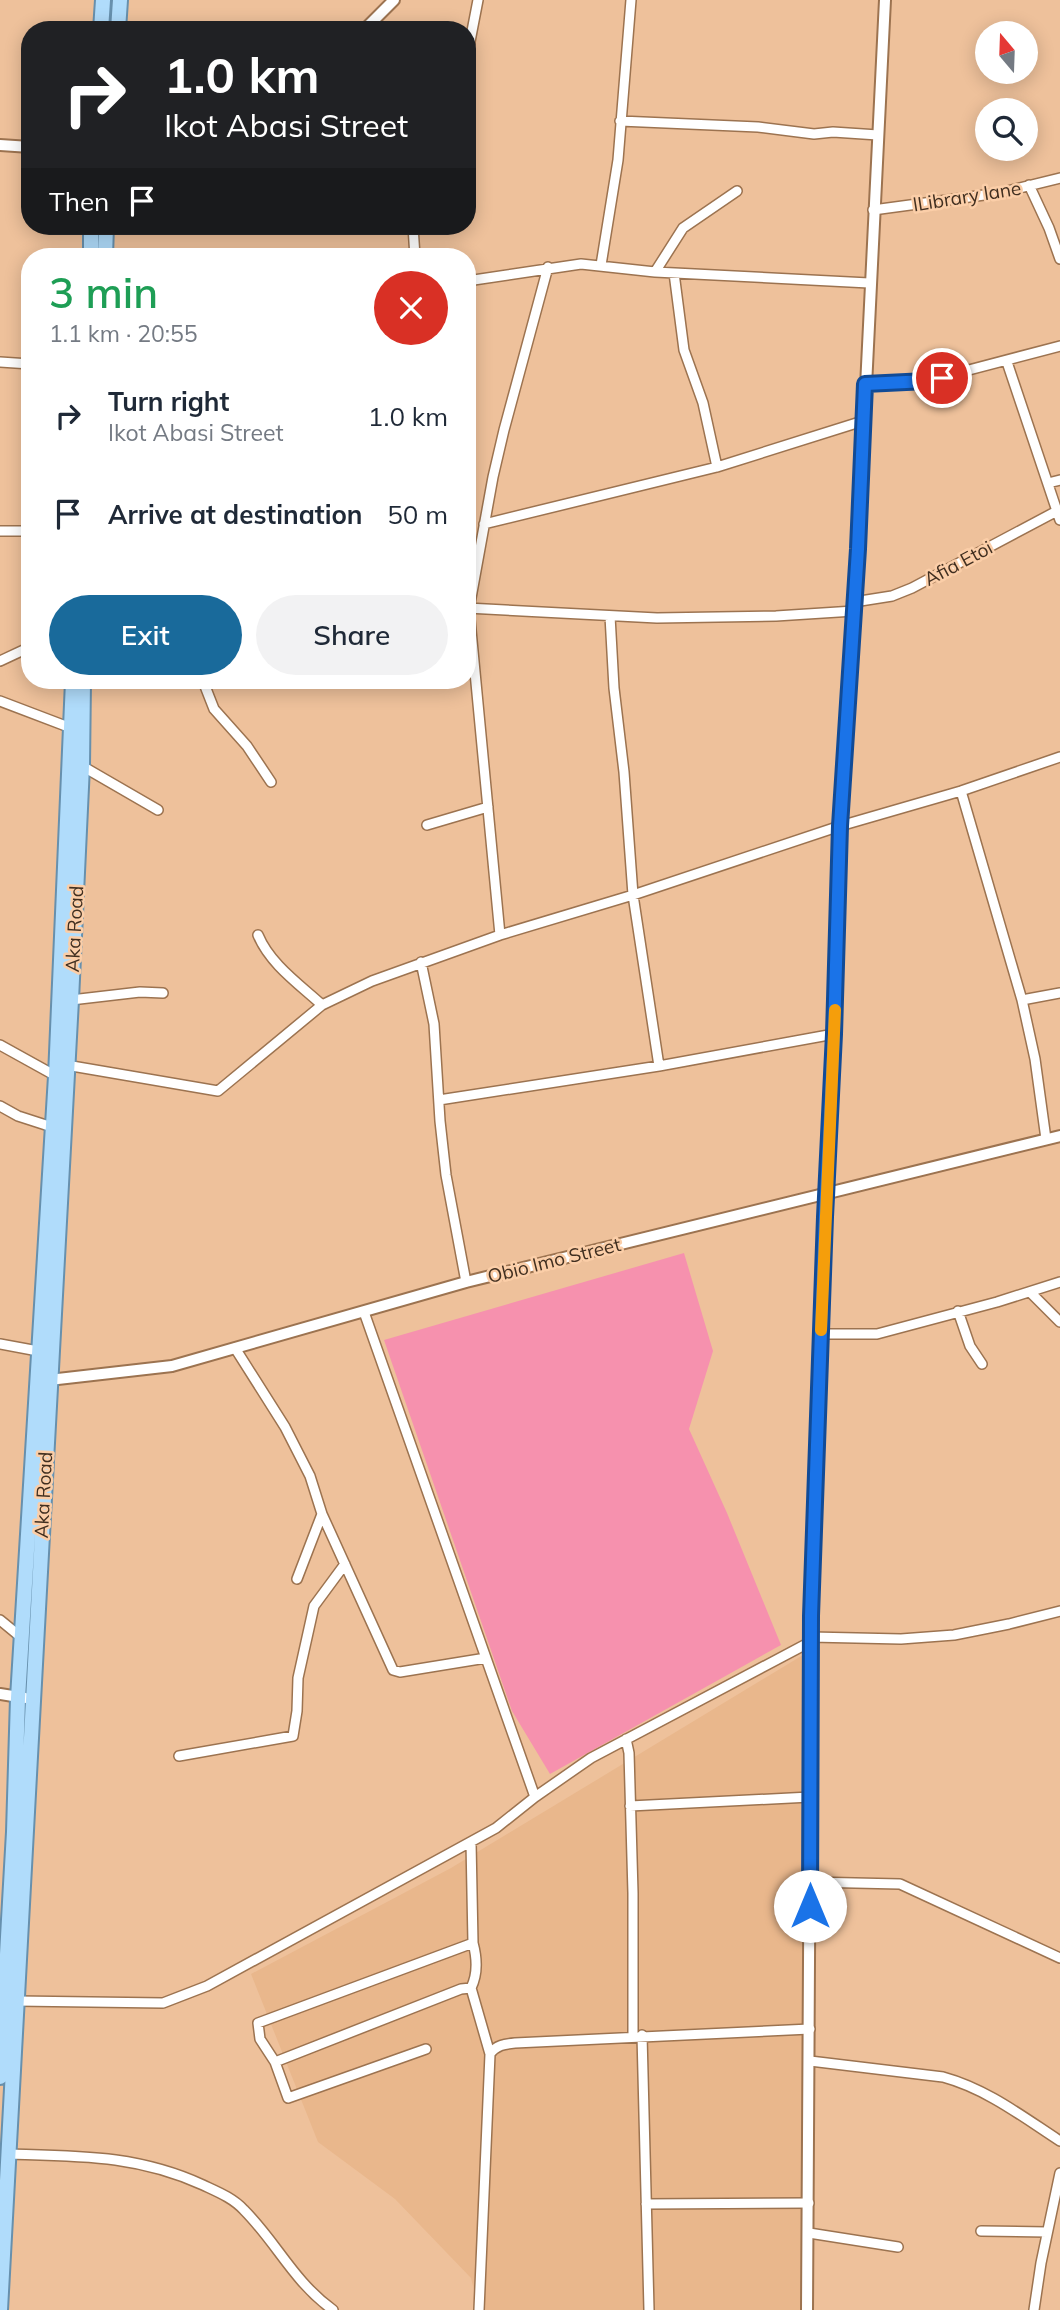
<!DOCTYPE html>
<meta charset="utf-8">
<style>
body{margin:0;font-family:Mulish,sans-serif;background:#f2f2f3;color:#1f2937;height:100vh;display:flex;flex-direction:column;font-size:26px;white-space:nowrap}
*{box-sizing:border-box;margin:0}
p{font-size:23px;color:#747a83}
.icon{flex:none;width:38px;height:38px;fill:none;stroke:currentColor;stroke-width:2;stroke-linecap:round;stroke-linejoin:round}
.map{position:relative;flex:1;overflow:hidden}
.details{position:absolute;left:21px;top:248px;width:455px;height:441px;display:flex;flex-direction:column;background:#fff;border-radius:28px;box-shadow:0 4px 18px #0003}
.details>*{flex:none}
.banner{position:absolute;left:21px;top:21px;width:455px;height:214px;border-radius:28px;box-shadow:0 4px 18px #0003;background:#202124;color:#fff;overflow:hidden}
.needle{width:46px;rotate:341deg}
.buttons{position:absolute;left:975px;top:21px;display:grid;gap:14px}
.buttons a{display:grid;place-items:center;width:63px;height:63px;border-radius:50%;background:#fff;box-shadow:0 4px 18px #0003;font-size:35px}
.pin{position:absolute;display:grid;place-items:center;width:60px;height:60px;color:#fff;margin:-30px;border:4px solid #fff;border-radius:50%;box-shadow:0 2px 7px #0007}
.me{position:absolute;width:77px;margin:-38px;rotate:0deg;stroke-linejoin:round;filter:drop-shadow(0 0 5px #0008)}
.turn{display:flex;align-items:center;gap:24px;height:147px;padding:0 28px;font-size:32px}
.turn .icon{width:91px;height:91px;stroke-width:2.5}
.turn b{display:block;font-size:49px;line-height:60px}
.then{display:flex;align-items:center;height:66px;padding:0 28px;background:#0003;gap:14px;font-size:26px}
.round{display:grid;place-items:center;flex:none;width:74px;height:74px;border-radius:37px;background:#f2f2f3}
.head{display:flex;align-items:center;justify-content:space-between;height:119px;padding:0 28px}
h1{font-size:42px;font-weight:600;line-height:52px;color:#1e9e55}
.action{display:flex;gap:14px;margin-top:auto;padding:14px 28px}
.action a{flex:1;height:80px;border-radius:42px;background:#196a9b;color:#fff;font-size:28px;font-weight:600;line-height:80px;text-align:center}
.action a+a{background:#f2f2f3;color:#1f2937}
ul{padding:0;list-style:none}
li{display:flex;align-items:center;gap:21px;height:98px;padding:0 28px}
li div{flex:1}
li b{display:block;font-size:26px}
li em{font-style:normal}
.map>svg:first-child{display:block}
.built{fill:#e9b78c}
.green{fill:#f691ae}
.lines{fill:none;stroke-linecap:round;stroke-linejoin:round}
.minor-casing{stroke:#9c7350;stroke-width:12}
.tertiary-casing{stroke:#9c7350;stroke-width:14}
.primary-casing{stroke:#6790ad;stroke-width:18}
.minor{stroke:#fff;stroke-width:9}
.tertiary{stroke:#fff;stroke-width:10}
.primary{stroke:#b0dcfb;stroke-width:14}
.route-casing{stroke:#114b97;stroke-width:18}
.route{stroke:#1a73e8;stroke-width:12}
.slow{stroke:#f59e0b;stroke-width:12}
.labels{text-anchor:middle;stroke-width:5;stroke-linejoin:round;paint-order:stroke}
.street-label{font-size:19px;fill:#412f20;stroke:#fbcea8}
</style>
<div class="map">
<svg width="1060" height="2310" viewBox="0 0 1060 2310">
<rect width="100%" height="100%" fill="#eec19b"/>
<path class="built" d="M808,1652V2310H479L471,2278L395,2199L318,2142L251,1974L451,1868Z"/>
<path class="green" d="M684,1253L713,1351L689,1429L727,1513L781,1645L550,1774L512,1711L384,1340Z"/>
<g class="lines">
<g class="minor-casing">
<path id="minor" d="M467,57L478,0
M620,121L758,127L814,134L833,132L878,135
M1029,185L1049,228L1060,259
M873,210L999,193L1060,178
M413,226L415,257
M601,265L618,160L631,0
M655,272L683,228L737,191
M674,273L684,350L703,403L717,467
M467,281L581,264L655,272L869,283
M0,362L30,364
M1007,362L1060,520
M865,384L927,381L1060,346
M1048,483L1060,480
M484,524L717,467L863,421
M0,531H30
M854,602L892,596L912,588L1057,511
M467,608L657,618L776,616L854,611
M610,616L614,688L624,772L633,895L659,1066
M0,661L30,647
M203,681L214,709L247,746L271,782
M0,701L71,728
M82,766L158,810
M961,791L1022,1000L1035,1059L1046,1139
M427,825L488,807
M258,935C270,964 299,984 322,1005
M500,935L469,609L493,477L504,430L548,267
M421,962L434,1024L440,1121L446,1175L466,1282
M71,1000L140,992L163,993
M1022,1000L1060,993
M0,1045L56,1076
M66,1065L218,1091L322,1005L372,981L500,935L633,895L840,826L961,791L1060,757
M439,1100L659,1066L834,1034
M0,1106L18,1116L52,1127
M1030,1292L1060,1322
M958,1311L970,1346L982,1364
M364,1312L535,1797
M821,1334H877L997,1302L1060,1282
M0,1344L38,1351
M235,1348L285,1427L310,1476L322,1514L393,1670L400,1672L486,1658
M297,1579L322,1514
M0,1620L22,1638
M626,1739L629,1753L633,1893V2036
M179,1756L293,1736L297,1711L298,1678L314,1606L345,1564
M630,1806L810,1797
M471,1842L473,1943C477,1958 478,1974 471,1988L490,2054
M810,1882L900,1884L1060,1958
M17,2001L163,2003L207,1986L496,1828L535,1797L591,1758L812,1641L811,1637L901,1639L954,1635L1009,1624L1060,1611
M642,2035L649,2310
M426,2049L288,2098L275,2062L260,2039L258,2023L473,1943
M810,2061L943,2077C987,2089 1023,2117 1060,2141
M275,2062L461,1989L471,1988
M9,2154C79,2156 138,2155 203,2185C218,2192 233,2198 244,2210C277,2243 293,2281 333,2310
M646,2204L809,2203
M981,2231L1047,2232
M809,2233L898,2247
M479,2310L490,2054C496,2045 505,2044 515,2043L810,2029
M1034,2310L1041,2263L1060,2173"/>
</g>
<g class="tertiary-casing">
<path id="tertiary" d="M364,30L394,0
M0,145L30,147
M49,1380L172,1366L466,1282L1060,1136
M0,1694L25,1698
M807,2310L811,1616L826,1194L834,1034L840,826L858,549L885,0"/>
</g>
<g class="primary-casing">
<path id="primary" d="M101,30L103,0
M118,30L120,0
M91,257V226
M105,257L106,226
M0,2077L14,1832L18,1698L56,1076L73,681
M0,2310L71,1000L82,766L83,681"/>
</g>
<use href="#minor" class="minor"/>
<use href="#tertiary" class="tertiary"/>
<use href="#primary" class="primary"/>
</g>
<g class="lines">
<g class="route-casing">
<path id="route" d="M810,1906L811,1616L825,1217L834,1034L840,826L858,549L865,384L927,381L942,378"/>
</g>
<use href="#route" class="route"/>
<path class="slow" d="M821,1330L835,1010"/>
</g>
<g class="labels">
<g class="street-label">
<text transform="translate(967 196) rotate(-9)" y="7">lLibrary lane</text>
<text transform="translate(958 563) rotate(-28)" y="7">Afia Etoi</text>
<text transform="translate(74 929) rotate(-87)" y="7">Aka Road</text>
<text transform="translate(554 1260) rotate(-14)" y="7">Obio Imo Street</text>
<text transform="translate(43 1495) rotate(-87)" y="7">Aka Road</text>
</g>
</g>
</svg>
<div class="buttons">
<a><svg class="needle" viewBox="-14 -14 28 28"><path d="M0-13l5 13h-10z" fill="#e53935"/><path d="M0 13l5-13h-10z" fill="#747a83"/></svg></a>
<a><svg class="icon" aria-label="search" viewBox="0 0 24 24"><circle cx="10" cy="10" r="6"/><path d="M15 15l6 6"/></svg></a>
</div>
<div class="pin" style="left:942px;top:378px;background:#d93025"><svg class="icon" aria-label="arrive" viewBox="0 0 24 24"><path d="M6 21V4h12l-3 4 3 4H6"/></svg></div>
<svg class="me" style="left:810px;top:1906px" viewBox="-20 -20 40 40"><circle r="19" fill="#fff"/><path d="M0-13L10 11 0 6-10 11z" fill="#1a73e8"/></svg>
<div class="banner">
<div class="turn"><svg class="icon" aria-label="right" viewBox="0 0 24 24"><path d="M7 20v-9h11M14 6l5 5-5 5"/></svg><div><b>1.0 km</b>Ikot Abasi Street</div></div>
<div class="then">Then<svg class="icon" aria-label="arrive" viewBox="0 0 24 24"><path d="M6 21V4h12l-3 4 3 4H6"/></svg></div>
</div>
<section class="details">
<div class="head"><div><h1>3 min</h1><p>1.1 km · 20:55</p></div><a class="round" style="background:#d93025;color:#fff"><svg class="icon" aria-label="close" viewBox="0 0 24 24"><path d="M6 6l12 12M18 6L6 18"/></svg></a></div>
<ul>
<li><svg class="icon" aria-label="right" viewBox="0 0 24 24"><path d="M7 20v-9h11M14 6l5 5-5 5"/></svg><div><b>Turn right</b><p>Ikot Abasi Street</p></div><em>1.0 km</em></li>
<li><svg class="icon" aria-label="arrive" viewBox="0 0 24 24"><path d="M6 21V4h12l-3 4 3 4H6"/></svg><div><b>Arrive at destination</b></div><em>50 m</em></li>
</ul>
<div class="action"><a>Exit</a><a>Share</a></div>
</section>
</div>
